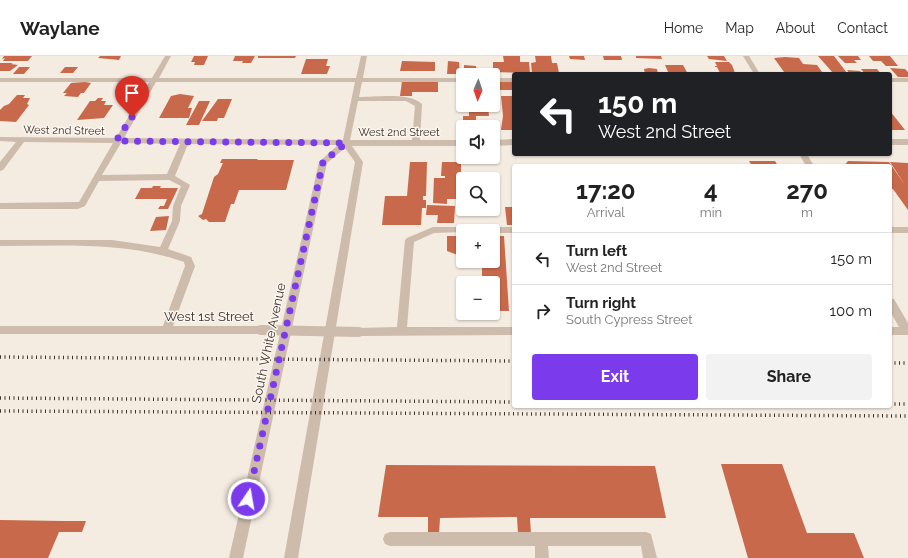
<!DOCTYPE html>
<meta charset="utf-8">
<style>
body{margin:0;font-family:Raleway,sans-serif;background:#f2f2f2;color:#222;height:100vh;display:flex;flex-direction:column;font-size:15px;white-space:nowrap}
*{box-sizing:border-box;margin:0}
p{font-size:13px;color:#767676}
.icon{flex:none;width:22px;height:22px;fill:none;stroke:currentColor;stroke-width:2;stroke-linecap:round;stroke-linejoin:round}
.map{position:relative;flex:1;overflow:hidden}
.panel{position:absolute;left:512px;top:108px;width:380px;height:244px;display:flex;flex-direction:column;background:#fff;border-radius:4px;box-shadow:0 1px 3px #0004}
.panel>*{flex:none}
.hud{position:absolute;left:512px;top:16px;width:380px;height:84px;border-radius:4px;box-shadow:0 1px 3px #0004;background:#202124;color:#fff;overflow:hidden}
.needle{width:26px;rotate:182deg}
.controls{position:absolute;left:456px;top:12px;display:grid;gap:8px}
.controls a{display:grid;place-items:center;width:44px;height:44px;border-radius:4px;background:#fff;box-shadow:0 1px 3px #0004;font-size:20px}
.pin{position:absolute;display:grid;place-items:center;width:34px;height:34px;color:#fff;margin:-41px -17px;border-radius:50% 50% 50% 0;rotate:-45deg;box-shadow:0 0 4px #0007}
.pin .icon{rotate:45deg}
.me{position:absolute;width:44px;margin:-22px;rotate:12deg;stroke-linejoin:round;filter:drop-shadow(0 0 3px #0008)}
.turn{display:flex;align-items:center;gap:14px;height:84px;padding:0 20px;font-size:18px}
.turn .icon{width:52px;height:52px;stroke-width:2.5}
.turn b{display:block;font-size:28px;line-height:34px}
.eta{display:flex;justify-content:space-evenly;align-items:center;height:68px;text-align:center}
.eta b{font-size:24px;font-weight:700;line-height:28px}
.action{display:flex;gap:8px;margin-top:auto;padding:8px 20px}
.action a{flex:1;height:46px;border-radius:4px;background:#7c3aed;color:#fff;font-size:16px;font-weight:700;line-height:46px;text-align:center}
.action a+a{background:#f2f2f2;color:#222}
ul{padding:0;list-style:none}
li{display:flex;align-items:center;gap:12px;height:52px;padding:0 20px;border-top:1px solid #e0e0e0}
li div{flex:1}
li b{display:block;font-size:15px}
li em{font-style:normal}
header{display:flex;align-items:center;gap:24px;box-sizing:border-box;height:56px;padding:0 20px;background:#fff;border-bottom:1px solid #e0e0e0}
header strong{font-size:19px}
nav{display:flex;gap:22px;margin-inline-start:auto;font-size:14px}
.map>svg:first-child{display:block}
.building{fill:#c8694b}
.lines{fill:none;stroke-linecap:round;stroke-linejoin:round}
.minor{fill:#cdbbac;fill-rule:evenodd}
.rail{stroke:#3b302b;stroke-width:3.5;stroke-dasharray:1 3.5;stroke-linecap:butt}
.minor-bridge{stroke:#cdbbac;stroke-width:10}
.route{stroke:#7c3aed;stroke-width:7;stroke-dasharray:0 12.6}
.labels{text-anchor:middle;stroke-width:3;stroke-linejoin:round;paint-order:stroke}
.far-street-label{font-size:11px;fill:#3b302b;stroke:#fbf5ee}
.street-label{font-size:13px;fill:#3b302b;stroke:#fbf5ee}
</style>
<header>
<strong>Waylane</strong>
<nav><a>Home</a><a>Map</a><a>About</a><a>Contact</a></nav>
</header>
<div class="map">
<svg width="908" height="502" viewBox="0 0 908 502">
<rect width="100%" height="100%" fill="#f4ebe1"/>
<path class="building" d="M4,0H32L28,5H3L5,2L2,3Z
M100,0H121L119,4L98,2Z
M194,0H208L204,9H194L195,6H191Z
M235,0H255L251,7H242L243,5H233Z
M258,0H296L295,2H258Z
M503,0H520V6H529L530,17L493,16V6H504Z
M535,0H551L552,7H557L559,17H532L531,7L536,6Z
M569,0H584L585,4L570,3Z
M603,0H621L622,4H604Z
M636,0H661L662,3L636,2Z
M707,0H724L727,5L709,3Z
M818,0H834L847,17H833Z
M838,0H858L861,4H854L857,7H845Z
M869,0H890L898,10H886L881,5H873Z
M785,1L799,2L803,8L817,9L822,16H784L774,2Z
M306,3H328L326,10H330L327,18H301Z
M402,5L435,6V15H400Z
M448,5L459,6L460,18H447Z
M715,6H729L732,9L735,17H720L717,11H715V10H717Z
M0,7H13L11,8L18,9L10,15H0Z
M464,9L476,10L477,17H464Z
M665,9H683L688,18H669Z
M19,11H30L24,18H13Z
M65,11H78L73,17H60Z
M649,12L657,13L658,18H645L644,13Z
M890,12L905,13L908,16V21H898Z
M861,13H877L881,18H865Z
M847,14L860,15L863,18H850Z
M402,25H438V36H412V40H400Z
M85,26L91,27L84,37H81L78,41L64,40L67,37H63L71,27Z
M494,26H514V34H494Z
M180,38L194,40L188,52H192L189,62H159L171,40Z
M17,39H25L23,42H30L27,48L29,49L16,66L0,65V54L4,50L9,48Z
M501,40H514V74H501L503,60Z
M98,42H103L101,45H106L104,49H113L104,62L77,64L90,45H95Z
M218,43H232L224,62H218L217,65H202Z
M199,45H210L199,69H186Z
M469,49H488L489,60H476V71H463V60H469Z
M890,55L905,74H890Z
M222,103H258L257,104H294L286,134H239L234,148H231L225,166H209L206,163L203,164L198,160L202,158L214,121L218,118L223,107H220Z
M749,105H775L778,110H752Z
M848,105L889,106L905,129L890,106L908,107V154L893,133H890V110H844Z
M410,106H427L426,140H423V144H426V152H422L421,169H382L385,140H407Z
M442,106H461V120H463L461,137H457L456,143H447V148L433,147L434,122H445V120H441Z
M153,130H161L160,132H178L168,153H158L160,150H164L167,143H135L141,132H152Z
M427,149L455,150L454,167H437L438,159H426Z
M505,151H514V169H507Z
M169,160L166,174L150,175L156,161Z
M447,180H463V201L447,195Z
M493,180H504L509,255H493V227H482V205H493Z
M721,408H782L807,477H854L864,502H748Z
M386,409L655,410L666,462H530L531,478H518L517,461L440,462L439,478H428V461H378Z
M0,464L63,465H86L82,476H59L48,502H0Z"/>
<g class="lines">
<path class="minor" d="M165,0H171L159,22H356L361,0H367L363,22H463V26H362L359,41C376,41 409,36 422,48L420,84H463V90H352L363,106L298,502H284L355,106L345,92L327,107L243,502H229L319,106L338,89L188,88L175,120L190,129L181,150L180,165L168,193L191,201L195,210L173,270H261L265,271L266,274L265,277L261,278H0V270H163L185,210L184,206C125,185 62,190 0,190V184H112L160,191L172,165L173,150L181,130L169,124L99,125L85,150L78,153H0V147L79,146L113,87L24,86L3,114L0,115V106L16,86L0,85V81L116,82L149,26H0V22H152ZM156,26H355L343,84L124,82ZM358,45H406L415,50L412,84H350ZM121,87L180,88L167,118L102,119Z
M743,0H749L760,18H754Z
M493,22H514V26H493Z
M890,22H908V26H890Z
M514,83V89L493,90V84Z
M890,83H908V89H890Z
M799,98H807L814,110H806Z
M433,171H514V177H493V175L434,177L414,186L407,271H514V279L359,280L355,279L354,276L355,273L359,272L397,271L405,184L407,182Z
M890,171H908V177H890Z
M890,242L894,243L908,267V279H890V271H899L890,255Z
M390,476H646L651,478L657,502H643L641,490H548L549,502H535V490H390L385,488L383,483L385,478Z"/>
<path class="rail" d="M0,301L514,305
M890,307H908
M0,342L514,346
M890,348H908
M0,355L908,360"/>
<path class="minor-bridge" d="M261,274L359,276"/>
</g>
<g class="lines">
<path class="route" d="M132,61L116,85L346,87L323,106L248,443"/>
</g>
<g class="labels">
<g class="far-street-label">
<text transform="translate(64 74) rotate(1)" y="4">West 2nd Street</text>
<text x="399" y="80">West 2nd Street</text>
</g>
<g class="street-label">
<text x="209" y="265">West 1st Street</text>
<text transform="translate(268 287) rotate(-78)" y="5">South White Avenue</text>
</g>
</g>
</svg>
<div class="controls">
<a><svg class="needle" viewBox="-14 -14 28 28"><path d="M0-13l5 13h-10z" fill="#e53935"/><path d="M0 13l5-13h-10z" fill="#767676"/></svg></a>
<a><svg class="icon" aria-label="sound" viewBox="0 0 24 24"><path d="M4 9h4l5-4v14l-5-4H4zM17 9q2 3 0 6"/></svg></a>
<a><svg class="icon" aria-label="search" viewBox="0 0 24 24"><circle cx="10" cy="10" r="6"/><path d="M15 15l6 6"/></svg></a>
<a>+</a>
<a>−</a>
</div>
<div class="pin" style="left:132px;top:61px;background:#d93025"><svg class="icon" aria-label="arrive" viewBox="0 0 24 24"><path d="M6 21V4h12l-3 4 3 4H6"/></svg></div>
<svg class="me" style="left:248px;top:443px" viewBox="-20 -20 40 40"><circle r="17" fill="#7c3aed" stroke="#fff" stroke-width="3"/><path d="M0-11L8 9 0 5-8 9z" fill="#fff"/></svg>
<div class="hud">
<div class="turn"><svg class="icon" aria-label="left" viewBox="0 0 24 24"><path d="M17 20v-9H6M10 6l-5 5 5 5"/></svg><div><b>150 m</b>West 2nd Street</div></div>
</div>
<section class="panel">
<div class="eta">
<div><b>17:20</b><p>Arrival</p></div>
<div><b>4</b><p>min</p></div>
<div><b>270</b><p>m</p></div>
</div>
<ul>
<li><svg class="icon" aria-label="left" viewBox="0 0 24 24"><path d="M17 20v-9H6M10 6l-5 5 5 5"/></svg><div><b>Turn left</b><p>West 2nd Street</p></div><em>150 m</em></li>
<li><svg class="icon" aria-label="right" viewBox="0 0 24 24"><path d="M7 20v-9h11M14 6l5 5-5 5"/></svg><div><b>Turn right</b><p>South Cypress Street</p></div><em>100 m</em></li>
</ul>
<div class="action"><a>Exit</a><a>Share</a></div>
</section>
</div>
